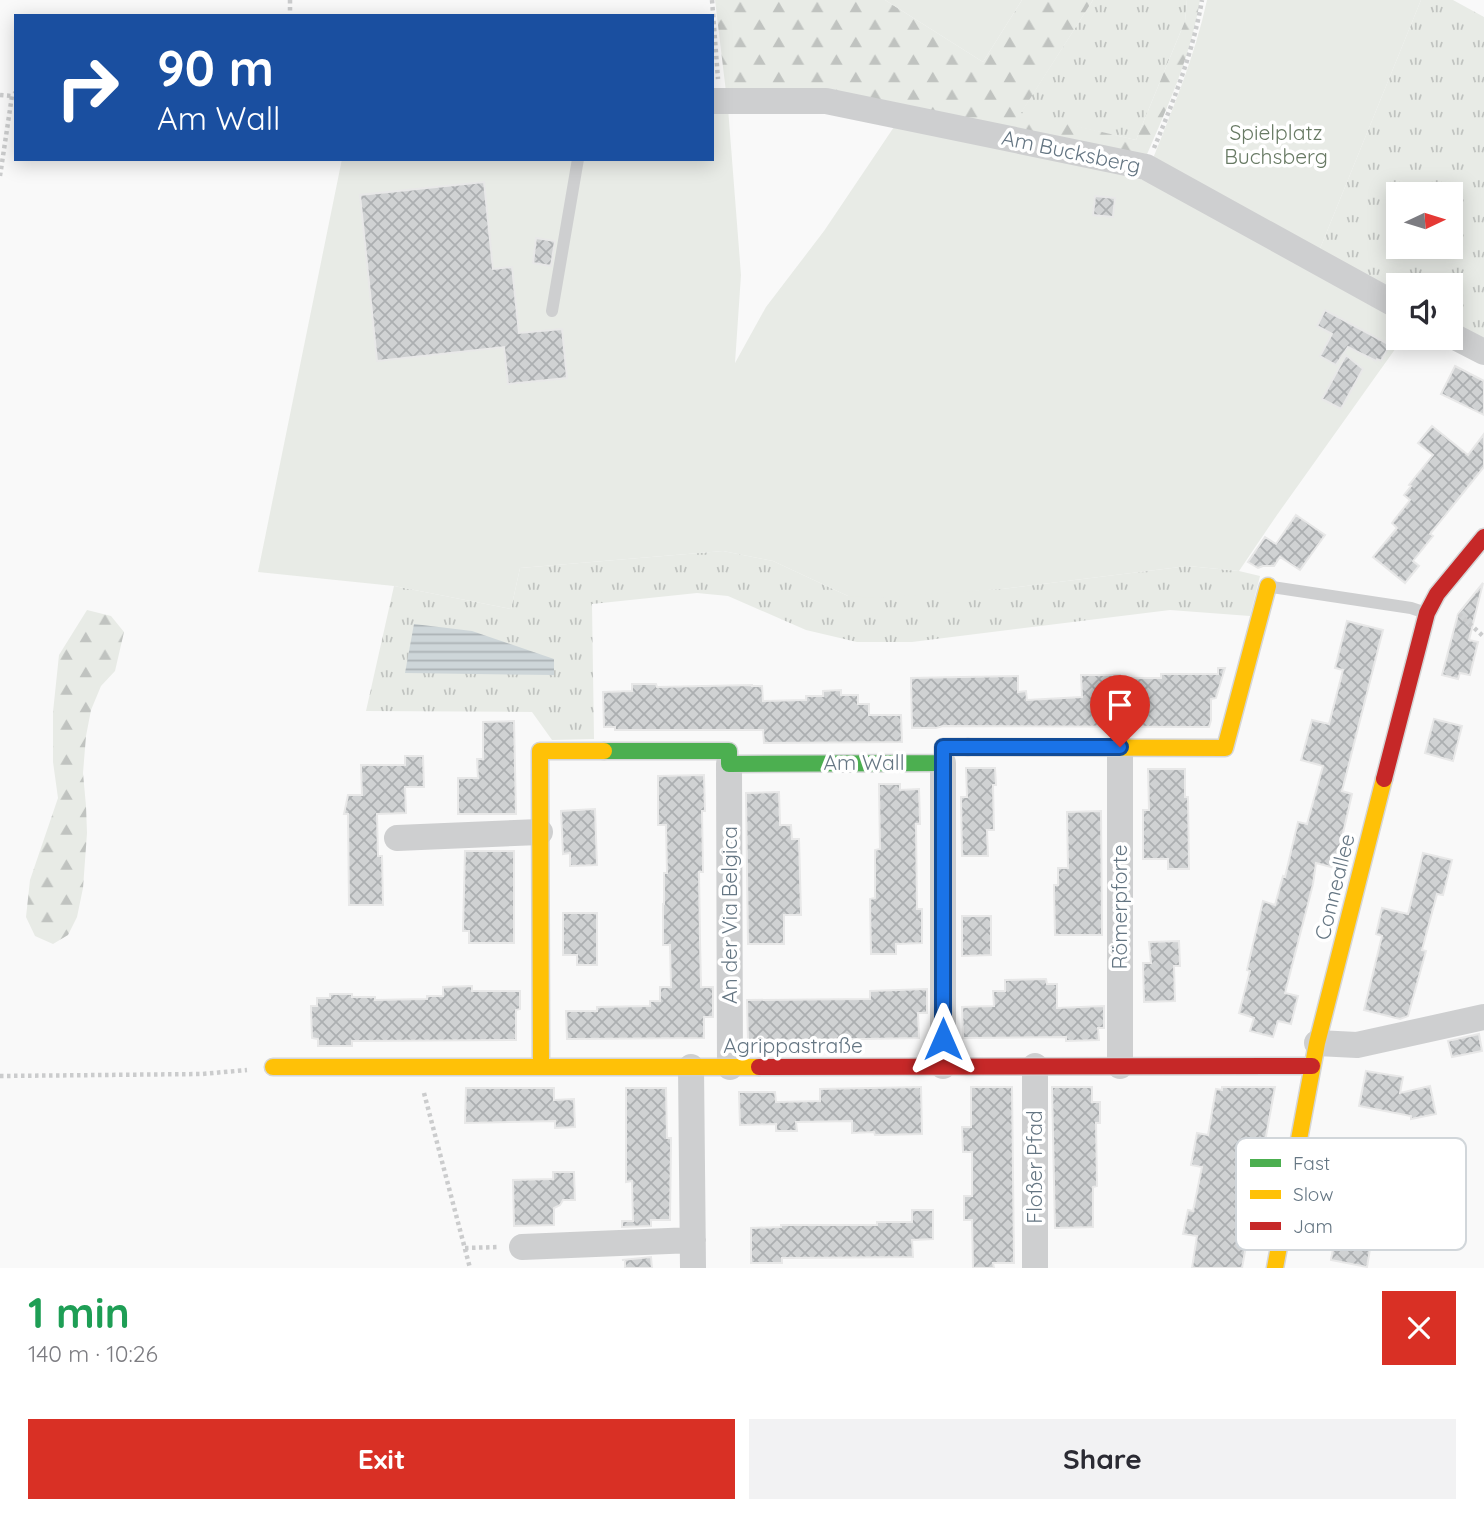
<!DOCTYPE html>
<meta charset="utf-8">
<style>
body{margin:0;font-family:Quicksand,sans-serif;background:#f2f2f3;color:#2b2b33;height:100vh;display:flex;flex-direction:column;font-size:26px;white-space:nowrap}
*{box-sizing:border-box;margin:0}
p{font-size:23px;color:#7c7c81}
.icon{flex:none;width:38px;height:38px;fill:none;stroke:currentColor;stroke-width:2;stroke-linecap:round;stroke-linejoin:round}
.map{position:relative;height:1268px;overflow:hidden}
.sheet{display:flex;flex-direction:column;background:#fff;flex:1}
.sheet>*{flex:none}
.top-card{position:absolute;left:14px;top:14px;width:700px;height:147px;border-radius:0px;box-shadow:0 4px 18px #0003;background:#1a4fa0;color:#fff;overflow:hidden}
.needle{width:46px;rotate:86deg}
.tools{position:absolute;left:1386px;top:182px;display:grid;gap:14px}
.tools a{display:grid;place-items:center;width:77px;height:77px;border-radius:0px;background:#fff;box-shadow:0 4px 18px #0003;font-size:35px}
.pin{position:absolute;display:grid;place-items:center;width:60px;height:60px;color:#fff;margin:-72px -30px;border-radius:50% 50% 50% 0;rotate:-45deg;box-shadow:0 0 7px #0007}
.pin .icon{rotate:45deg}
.me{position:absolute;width:77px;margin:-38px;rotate:0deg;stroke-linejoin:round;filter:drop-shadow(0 0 5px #0008)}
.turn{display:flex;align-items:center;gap:24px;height:147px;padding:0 28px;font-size:32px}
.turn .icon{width:91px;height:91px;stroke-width:2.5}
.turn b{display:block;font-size:49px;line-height:60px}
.round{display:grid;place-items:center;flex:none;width:74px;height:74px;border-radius:0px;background:#f2f2f3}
.summary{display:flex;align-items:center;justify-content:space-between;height:119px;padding:0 28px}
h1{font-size:42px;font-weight:700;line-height:52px;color:#1e9e55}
.button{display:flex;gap:14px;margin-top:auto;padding:14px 28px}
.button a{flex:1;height:80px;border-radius:0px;background:#d93025;color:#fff;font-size:28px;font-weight:700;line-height:80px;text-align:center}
.button a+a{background:#f2f2f3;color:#2b2b33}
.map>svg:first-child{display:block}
.grass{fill:url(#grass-tufts);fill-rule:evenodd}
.forest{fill:url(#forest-firs)}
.park{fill:#e8ebe6}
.water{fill:url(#water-rules)}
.building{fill:url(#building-cross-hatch);stroke:#e8e8e8;stroke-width:2}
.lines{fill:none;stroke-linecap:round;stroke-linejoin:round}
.fast-casing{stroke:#d5d6d7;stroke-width:19}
.slow-casing{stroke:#d5d6d7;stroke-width:19}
.jam-casing{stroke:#d5d6d7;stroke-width:19}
.path{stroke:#cbcccd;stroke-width:4.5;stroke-dasharray:3.5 3.5;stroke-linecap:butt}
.lane{stroke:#cecfd0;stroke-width:12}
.street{stroke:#cecfd0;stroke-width:26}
.fast{stroke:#4caf50;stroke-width:16}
.slow{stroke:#ffc107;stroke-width:16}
.jam{stroke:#c62828;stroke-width:16}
.route-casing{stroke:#114b97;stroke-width:18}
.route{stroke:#1a73e8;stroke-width:12}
.labels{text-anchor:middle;stroke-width:7;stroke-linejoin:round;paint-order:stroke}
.park-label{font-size:21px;fill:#687a64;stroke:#fff}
.street-label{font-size:21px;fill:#657683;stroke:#fff}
.key{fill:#fff;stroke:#d1d6da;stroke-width:2}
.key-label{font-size:19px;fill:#657683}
</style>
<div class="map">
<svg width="1484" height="1268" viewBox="0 0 1484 1268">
<defs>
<pattern id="grass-tufts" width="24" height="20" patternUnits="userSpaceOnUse" patternTransform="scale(1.75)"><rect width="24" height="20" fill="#e8ebe6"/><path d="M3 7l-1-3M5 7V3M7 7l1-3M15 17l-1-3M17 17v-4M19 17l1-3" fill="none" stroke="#c0c3c0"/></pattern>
<pattern id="forest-firs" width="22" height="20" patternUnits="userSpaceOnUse" patternTransform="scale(1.75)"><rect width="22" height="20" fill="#e8ebe6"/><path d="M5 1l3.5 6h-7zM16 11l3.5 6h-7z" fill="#c0c3c0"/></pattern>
<pattern id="water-rules" width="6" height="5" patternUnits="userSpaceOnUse" patternTransform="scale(1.75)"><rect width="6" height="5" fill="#ced6d9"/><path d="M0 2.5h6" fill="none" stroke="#abb2b5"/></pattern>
<pattern id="building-cross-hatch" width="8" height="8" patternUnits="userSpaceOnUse" patternTransform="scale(1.75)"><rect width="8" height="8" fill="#d0d2d3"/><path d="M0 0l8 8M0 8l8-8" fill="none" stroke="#acafb1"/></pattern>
</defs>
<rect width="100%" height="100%" fill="#f9f9f9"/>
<path class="grass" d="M1093,0H1187L1185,21L1136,140L1020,114Z
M1421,0H1453L1484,17V339L1451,321V285H1398V293L1319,251ZM1398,194H1451V247H1398Z
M723,551L773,561L848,596L1002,589L1188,566L1239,571L1260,576L1250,616L1170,610L912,642H857L806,630L728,596L697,593L592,604L594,739L552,740L532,712L366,711L394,586L511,609L520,568Z"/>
<path class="forest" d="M715,0H885L983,62L1022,0H1093L1021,113L1136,140L1185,21L1187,0H1200C1191,56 1167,108 1145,159L726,92Z
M87,610L111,616L124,632L115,671L101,686L91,710L86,736L83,773L86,806L87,833L83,888L77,917L68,935L53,944L35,936L26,917L30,880L58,798L53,762V712L59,655Z"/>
<path class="park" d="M885,0H1022L983,62Z
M1207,0H1421L1319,251L1152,161C1173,108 1195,56 1207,0Z
M728,108L741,275L735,363L766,307L824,231L898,121L1117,169L1155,185L1315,272L1398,320V338H1403L1277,515L1239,571L1188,566L1002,589L874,598L848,596L773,561L723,551L520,568L511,609L394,586L258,572L342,159H712V109Z"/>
<path class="water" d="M414,624L472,631L554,659V675L405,673Z"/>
<path class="building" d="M484,182L493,269L512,267L519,333L562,329L567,378L508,384L504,347L377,361L360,195Z
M1095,196L1115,198L1113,217L1093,215Z
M536,238L555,241L551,266L533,263Z
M1325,310L1390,345L1381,361L1377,359L1376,361L1348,347L1336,365L1320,356L1332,334L1317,326Z
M1346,355L1363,369L1341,409L1322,399Z
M1455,366L1484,381V415L1441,394Z
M1432,426L1468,455L1484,434V467L1430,534L1433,536L1413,561L1419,566L1405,583L1373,557L1397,528L1392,523L1410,500L1404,495L1411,486L1409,485L1433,455L1418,443Z
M1296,515L1325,535L1300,570L1280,557L1274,566H1263L1258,568L1248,562L1265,537L1276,544Z
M1483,583L1469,640L1478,642L1470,675L1460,673L1458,679L1442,675L1458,614Z
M1347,621L1383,630L1342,791L1352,794L1335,868L1316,863L1313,884L1285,993L1298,996L1291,1024L1278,1021L1273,1037L1250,1031L1254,1018L1239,1013L1250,971L1247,970L1263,901L1275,905L1283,876L1285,877L1298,822L1307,824L1323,766L1301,760L1312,720L1329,724L1343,670L1335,668Z
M1218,668H1225L1216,698L1211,699V720L1209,727L943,726L936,728H912L911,678L1018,676V692L1026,691L1027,700L1082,697L1081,675H1120V678H1161V674H1218Z
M632,684H656L657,687L752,685V686H762L763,701L806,700V696H823V691L841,690V695H858V704H869V715H901L902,742L764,743L763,730H615V727H604L603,692L632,691Z
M1434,719L1462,726L1453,761L1425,753Z
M514,721L516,814H458V778H478L477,759H483V722Z
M405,756H423L424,787H405L406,813L377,814L378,856H382L383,905H349L348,814H344L348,795H362L361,765H405Z
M966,768H995L996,785H993L994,830H987L988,856H962L961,797H967Z
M1148,769H1185V797H1188L1189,869H1168V859H1143V810H1149Z
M704,775L705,811H702L703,872H699L700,941L701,987H713V1017H704V1038L567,1039L566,1011H597V1007L650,1006V1001H660V987H671L670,945H663V904H664V873H667L666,825H658V776Z
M879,784H900V790L919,789L920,824H916L917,909H922V943L896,944V954H871L870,899L875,898V850L880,849Z
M779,792L780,825H791L792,839H799L801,915H784V944H748L746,793Z
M595,809L597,865L570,866V853L563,854L561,811Z
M1101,811L1102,935H1055L1054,885H1058V868H1068L1067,812Z
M465,851H514V943H469V931H463Z
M1423,853L1452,860L1443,895L1437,894L1422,950L1426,951L1408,1016L1400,1019L1364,1010L1382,936L1376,934L1382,908L1408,914Z
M563,913H597V965H577V955H563Z
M962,916H991V955L962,956Z
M1179,941L1180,966H1174L1175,1001L1144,1002L1143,963H1151L1149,942Z
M1046,979L1047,984H1057V1008L1104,1006V1028H1098L1099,1040L1066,1041V1037L963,1038L962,1007L994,1006L993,991H1005V980Z
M472,986V991H520V1009L516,1010V1040L352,1041V1046H318V1039L312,1038L311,1006H317V998H330V994H352V997H375V1000L427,999V996H443V987Z
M927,989V1013H918L919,1038L748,1041L747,1000L870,999V991Z
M1479,1034L1482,1051L1452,1057L1448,1041Z
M1366,1071L1403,1077L1400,1093L1430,1086L1436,1114L1411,1119V1116L1359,1106Z
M921,1087L922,1134L875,1135L874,1132L852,1133V1121L796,1122L797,1131H776V1124L740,1125L739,1092H775L776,1102L820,1101V1089Z
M971,1087H1012L1014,1263H993L994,1268H973L972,1220H964V1196H972V1152H963L962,1127H971Z
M1052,1087H1092V1102H1100V1123H1096L1097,1186L1093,1187V1227L1055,1228Z
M1222,1087H1275L1242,1268H1192L1197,1236L1183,1234L1188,1210L1193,1211L1202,1167L1191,1165L1197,1133L1208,1135L1216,1089L1222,1090Z
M466,1088H554V1100L574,1099L575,1127L555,1128V1121L465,1123Z
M626,1088H666L667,1138H671L670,1220H651V1226L622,1227V1221H633L632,1181L626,1182Z
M1335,1144L1394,1154V1151L1411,1155L1406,1179L1395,1181L1389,1180L1380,1227L1374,1226L1367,1267L1331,1260L1338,1221L1321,1218Z
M553,1172H574L575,1200H563L560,1205L554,1208V1225L514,1226L513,1180L553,1179Z
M912,1210H933V1239L912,1240L913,1257L782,1258V1263H751V1228L781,1227V1225H877V1222H912Z
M651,1257L652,1268H625V1260H622Z"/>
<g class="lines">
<g class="fast-casing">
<path id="fast" d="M604,751H729V764L943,763V747H968"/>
</g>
<g class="slow-casing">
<path id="slow" d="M968,747L1225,748L1268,586
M273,1067H759
M541,1067L540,751H604
M1275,1268L1317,1043L1384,779"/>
</g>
<g class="jam-casing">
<path id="jam" d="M1384,779L1427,613L1437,594L1484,537
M759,1067L1312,1066"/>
</g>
<path class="path" d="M290,0V16
M712,0L718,79
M0,95L12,96
M1154,148C1174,100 1193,52 1202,0
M0,176L12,96L16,92
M1459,614L1484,637
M0,1076L202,1074L247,1070
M424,1093L470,1268
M465,1248L500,1247"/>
<path class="lane" d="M552,311L578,159
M1272,587L1411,608L1423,612"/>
<path class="street" d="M712,101H826L1146,167L1398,306
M1451,335L1484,352
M1120,747V1066
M943,763V1066
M729,764L730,1067
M397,838L540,832
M1317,1043L1357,1045L1484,1017
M1035,1066V1268
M691,1067L693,1268
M522,1247L693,1240"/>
<use href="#fast" class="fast"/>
<use href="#slow" class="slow"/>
<use href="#jam" class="jam"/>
</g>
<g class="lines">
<g class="route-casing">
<path id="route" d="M943,1039V747H1120"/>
</g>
<use href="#route" class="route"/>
</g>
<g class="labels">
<g class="park-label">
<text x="1276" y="140">Spielplatz<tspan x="1276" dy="24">Buchsberg</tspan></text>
</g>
<g class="street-label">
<text transform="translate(1071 152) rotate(12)" y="7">Am Bucksberg</text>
<text x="864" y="770">Am Wall</text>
<text transform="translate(1335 887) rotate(-76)" y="7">Conneallee</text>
<text transform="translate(1120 907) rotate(-90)" y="7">Römerpforte</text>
<text transform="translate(730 915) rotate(-90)" y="7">An der Via Belgica</text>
<text x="793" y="1053">Agrippastraße</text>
<text transform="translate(1035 1167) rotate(-90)" y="7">Floßer Pfad</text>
</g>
</g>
<rect x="1236" y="1138" width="230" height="112" rx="10" class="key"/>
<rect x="1250" y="1159" width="31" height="8" fill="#4caf50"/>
<rect x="1250" y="1190" width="31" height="9" fill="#ffc107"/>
<rect x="1250" y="1222" width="31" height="8" fill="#c62828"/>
<g class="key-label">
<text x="1293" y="1170">Fast</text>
<text x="1293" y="1201">Slow</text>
<text x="1293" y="1233">Jam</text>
</g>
</svg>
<div class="tools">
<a><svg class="needle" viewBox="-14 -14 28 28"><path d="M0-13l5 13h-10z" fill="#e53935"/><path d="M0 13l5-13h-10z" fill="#7c7c81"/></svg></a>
<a><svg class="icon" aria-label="sound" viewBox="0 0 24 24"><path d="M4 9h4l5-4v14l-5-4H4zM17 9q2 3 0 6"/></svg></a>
</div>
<div class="pin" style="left:1120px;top:747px;background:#d93025"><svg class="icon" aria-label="arrive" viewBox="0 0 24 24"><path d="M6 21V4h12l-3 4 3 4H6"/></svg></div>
<svg class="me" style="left:943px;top:1039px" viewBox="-20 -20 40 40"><path d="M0-17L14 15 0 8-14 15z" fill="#1a73e8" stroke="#fff" stroke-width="4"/></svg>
<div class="top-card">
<div class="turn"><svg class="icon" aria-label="right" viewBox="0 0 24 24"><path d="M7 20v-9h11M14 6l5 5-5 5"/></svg><div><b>90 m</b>Am Wall</div></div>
</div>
</div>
<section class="sheet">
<div class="summary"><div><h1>1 min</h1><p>140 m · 10:26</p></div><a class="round" style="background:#d93025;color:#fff"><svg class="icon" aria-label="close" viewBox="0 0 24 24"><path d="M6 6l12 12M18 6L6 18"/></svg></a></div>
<div class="button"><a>Exit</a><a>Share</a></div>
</section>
